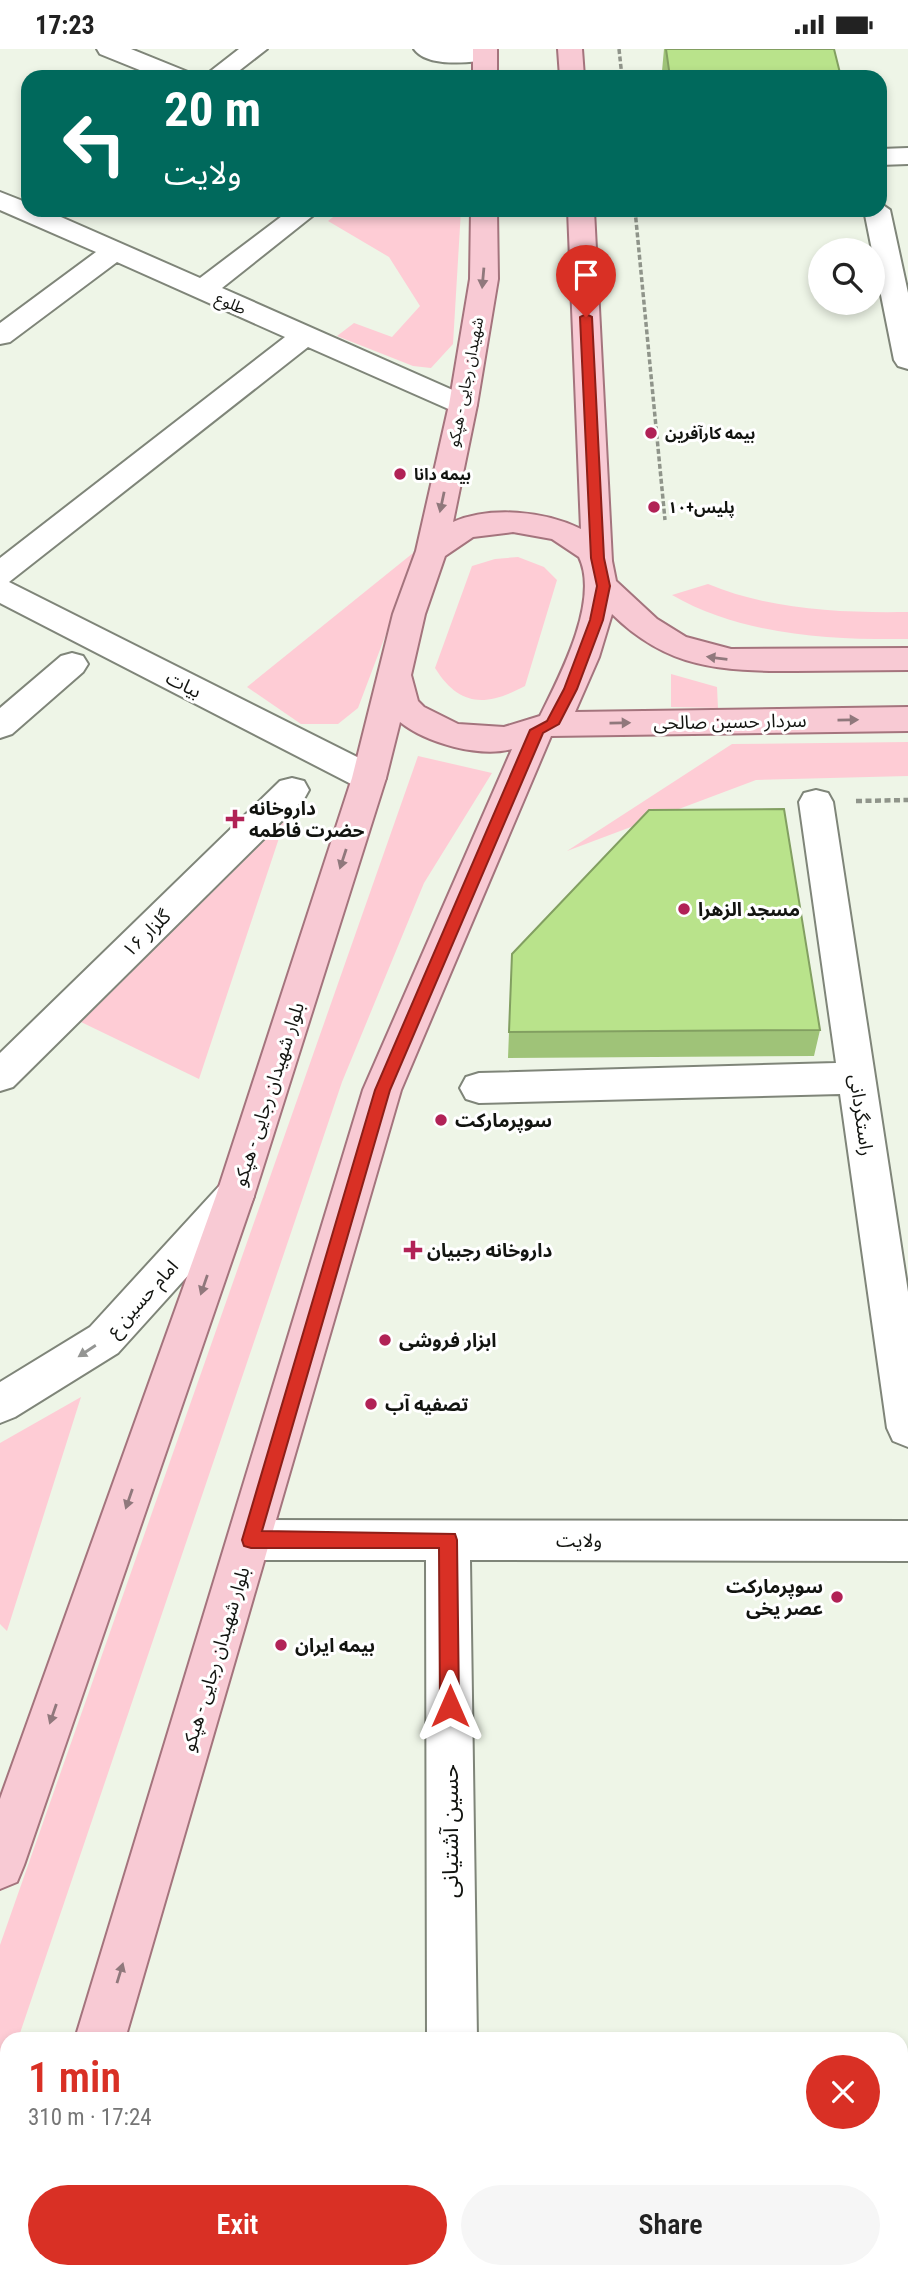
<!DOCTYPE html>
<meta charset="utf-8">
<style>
body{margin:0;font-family:"Roboto Condensed","Noto Sans Arabic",sans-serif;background:#f6f6f6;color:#222;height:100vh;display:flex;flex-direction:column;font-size:26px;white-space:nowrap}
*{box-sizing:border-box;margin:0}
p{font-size:23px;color:#767676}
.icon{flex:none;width:38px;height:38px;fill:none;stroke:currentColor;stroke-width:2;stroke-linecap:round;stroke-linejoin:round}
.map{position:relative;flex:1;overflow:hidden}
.panel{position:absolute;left:0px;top:1983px;width:908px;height:247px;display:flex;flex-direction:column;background:#fff;border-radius:21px 21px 0 0;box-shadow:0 4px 10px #0003}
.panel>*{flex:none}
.hud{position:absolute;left:21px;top:21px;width:866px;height:147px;border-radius:21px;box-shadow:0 4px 10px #0003;background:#00695c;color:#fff;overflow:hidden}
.tools{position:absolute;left:808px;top:189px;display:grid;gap:14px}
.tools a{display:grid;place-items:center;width:77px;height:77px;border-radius:50%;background:#fff;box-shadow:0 4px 10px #0003;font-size:35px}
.pin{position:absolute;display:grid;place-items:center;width:60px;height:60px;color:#fff;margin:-72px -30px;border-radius:50% 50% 50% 0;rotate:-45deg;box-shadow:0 0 7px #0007}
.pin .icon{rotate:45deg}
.me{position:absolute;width:77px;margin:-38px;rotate:0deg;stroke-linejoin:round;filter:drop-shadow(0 0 5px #0008)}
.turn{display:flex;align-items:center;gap:24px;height:147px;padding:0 28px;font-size:32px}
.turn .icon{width:91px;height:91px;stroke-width:2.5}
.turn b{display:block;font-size:49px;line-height:60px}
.round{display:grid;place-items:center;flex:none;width:74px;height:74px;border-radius:37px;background:#f6f6f6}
.summary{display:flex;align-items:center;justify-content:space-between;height:119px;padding:0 28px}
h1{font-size:42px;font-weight:600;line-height:52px;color:#d93025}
.cta{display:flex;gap:14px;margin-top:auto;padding:14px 28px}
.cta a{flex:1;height:80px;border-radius:42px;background:#d93025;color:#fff;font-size:28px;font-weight:600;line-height:80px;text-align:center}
.cta a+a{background:#f6f6f6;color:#222}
.status{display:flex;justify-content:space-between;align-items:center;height:49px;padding:0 35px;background:#fff;direction:ltr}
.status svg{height:19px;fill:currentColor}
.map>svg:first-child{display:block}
.green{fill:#feccd5}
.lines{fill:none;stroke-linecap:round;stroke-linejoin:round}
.minor-casing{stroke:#7f8579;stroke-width:4}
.major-casing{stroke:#a4747d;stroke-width:4}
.path-far1{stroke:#8f948a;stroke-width:3.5;stroke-dasharray:5 2.5;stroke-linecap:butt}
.path{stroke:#8f948a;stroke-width:4.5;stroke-dasharray:6 3.5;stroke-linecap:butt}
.minor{fill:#fff;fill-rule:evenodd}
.major{fill:#f8cad4;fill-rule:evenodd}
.wall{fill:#9fc378}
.building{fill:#b9e38b;stroke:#829f61;stroke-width:2}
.oneway{fill:#90787c}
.oneway2{fill:#949593}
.route{fill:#d93025;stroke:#8d1f18;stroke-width:2}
.poi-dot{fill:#b12256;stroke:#fff;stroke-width:2.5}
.labels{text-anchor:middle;stroke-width:6;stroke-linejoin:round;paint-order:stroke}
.far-street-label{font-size:16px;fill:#121410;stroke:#fff}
.far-poi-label{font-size:16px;font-weight:bold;fill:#121410;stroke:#fff;text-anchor:start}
.street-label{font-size:19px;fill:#121410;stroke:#fff}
.poi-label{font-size:19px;font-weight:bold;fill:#121410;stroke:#fff;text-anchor:start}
.near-street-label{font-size:23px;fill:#121410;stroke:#fff}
</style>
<div class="status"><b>17:23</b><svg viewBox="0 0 49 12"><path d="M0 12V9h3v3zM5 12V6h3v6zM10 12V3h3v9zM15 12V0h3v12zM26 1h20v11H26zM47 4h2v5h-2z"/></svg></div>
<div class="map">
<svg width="908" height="2228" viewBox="0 0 908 2228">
<rect width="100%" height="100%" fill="#eef5e7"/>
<path class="green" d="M342,161H461L453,295L431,319L413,317L337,287L354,274L392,288L420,257L389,208L328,172Z
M418,500L358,659L338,675H301L247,638Z
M518,508L544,518L557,531L525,637C487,657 460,659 435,619L472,517L495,510Z
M708,535C771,561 840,564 908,563V590C830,591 741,586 672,546Z
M671,625L717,638L718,659L671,658Z
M908,693V727L756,731L567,802L732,695Z
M418,707L492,724L424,834L342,1033L18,1990H7V2022L0,2042V1896Z
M286,768L199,1030L81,973Z
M81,1348L7,1582L0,1575V1394Z"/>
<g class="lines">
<g class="minor-casing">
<path id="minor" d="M97,0H131L188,23L191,28H157L100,5Z
M239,0H267L231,28H203Z
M414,0H495L497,4L494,9C474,14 427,19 414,0Z
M908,99V115L880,116V100Z
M0,143L28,154V161H45L200,229L290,161H320L222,239L473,350L477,356L473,362L463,365L453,362L308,298L9,533L381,720L386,729L381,738L369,741L357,738L0,554V509L285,288L117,213L10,293L0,295V274L96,203L0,161Z
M880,154L890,161L908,244V320L898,317L894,311L864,161H880Z
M72,604L83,607L88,615L83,623L12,685L0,689V659L61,607Z
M292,729L304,732L309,741L304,750L13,1038L0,1042V1004L280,732Z
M816,741L828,744L833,753L908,1243V1398L893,1392L887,1379L840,1045L479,1054L466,1050L460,1039L466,1028L479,1024L836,1014L799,753L804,744Z
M235,1131L249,1135L254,1147L249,1159L118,1304L15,1368L0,1374V1333L90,1278L221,1135Z
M251,1471L908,1472V1512L470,1511L477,1990H427L426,1511H251L236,1505L229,1491L236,1477Z
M427,2222H479L480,2228H428Z"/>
</g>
<g class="major-casing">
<path id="major" d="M473,0H497V28H473Z
M558,0H582L584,28H560Z
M471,161H497L498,230L477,356L453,473C491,457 544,462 581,480L568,161H594L612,512L616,532L657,570L686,588L731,600L908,599V621C870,621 833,622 795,622C721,622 668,620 612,565L599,608L575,663L908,658V682L551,687L401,1041L125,1990H75L363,1041L512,700C480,709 426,694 400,673L386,729L254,1147L24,1816L17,1833L0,1840V1750L216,1147L352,729L393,565L416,502L449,356L470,230ZM513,483L552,490L579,508C600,551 560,627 540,667L504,678L458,675L424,658L418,652L411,626L425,565L445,507L473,488Z
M7,2214V2222H56L54,2228H2Z"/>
</g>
<path class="path-far1" d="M619,0L622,28
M635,161L665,471"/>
<path class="path" d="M856,752L908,751"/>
<use href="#minor" class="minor"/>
<use href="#major" class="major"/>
</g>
<path class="wall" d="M664,0H834L841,28H662V22Z
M512,905L820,981L814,1007L508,1009Z"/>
<path class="building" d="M666,0H834L841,28H670Z
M784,760L820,981L509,983L512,905L649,761Z"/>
<defs><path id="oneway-solid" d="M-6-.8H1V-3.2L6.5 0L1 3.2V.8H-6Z" transform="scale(1.75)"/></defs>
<g class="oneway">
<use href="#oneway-solid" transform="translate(483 229) rotate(95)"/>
<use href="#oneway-solid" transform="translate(442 453) rotate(102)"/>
<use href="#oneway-solid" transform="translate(717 609) rotate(-173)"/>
<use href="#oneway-solid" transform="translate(848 671) rotate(-1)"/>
<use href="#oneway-solid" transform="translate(620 674) rotate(-1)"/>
<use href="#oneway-solid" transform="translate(343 810) rotate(108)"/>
<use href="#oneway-solid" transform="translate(204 1236) rotate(109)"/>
<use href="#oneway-solid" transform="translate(129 1450) rotate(109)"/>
<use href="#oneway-solid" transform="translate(53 1665) rotate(109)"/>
<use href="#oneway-solid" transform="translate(120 1924) rotate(-73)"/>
</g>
<use class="oneway2" href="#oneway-solid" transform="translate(87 1302) rotate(147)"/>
<path class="route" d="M586,265L592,268L604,509L610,537L603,571L577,640L559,675L543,684L390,1041L262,1482L455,1485L457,1491L459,1657L456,1664L450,1666L443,1664L440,1657L439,1499H251L244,1497L242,1491L375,1041L530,681L547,672L564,640L590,571L597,537L591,509L580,268Z"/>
<g class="poi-dot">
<circle cx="651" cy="384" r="7"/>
<circle cx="400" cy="425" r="7"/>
<circle cx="654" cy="458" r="7"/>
<path d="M231.5 759.5h7v7h7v7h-7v7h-7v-7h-7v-7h7z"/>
<circle cx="684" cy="860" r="7"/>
<circle cx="441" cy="1071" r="7"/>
<path d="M409.5 1190.5h7v7h7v7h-7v7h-7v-7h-7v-7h7z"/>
<circle cx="385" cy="1291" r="7"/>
<circle cx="371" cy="1355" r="7"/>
<circle cx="837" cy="1548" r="7"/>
<circle cx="281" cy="1596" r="7"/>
</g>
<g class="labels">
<g class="far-street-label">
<text transform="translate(231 254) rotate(24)" y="6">طلوع</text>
<text transform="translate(465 333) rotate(-79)" y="6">شهیدان رجایی - هپکو</text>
</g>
<g class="far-poi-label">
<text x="665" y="390">بیمه کارآفرین</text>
<text x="414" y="431">بیمه دانا</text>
<text x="668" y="464">پلیس+۱۰</text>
</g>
<g class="street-label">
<text transform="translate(184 635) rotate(27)" y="7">بیات</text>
<text transform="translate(730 672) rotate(-1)" y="7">سردار حسین صالحی</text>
<text transform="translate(146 884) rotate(-44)" y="7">گلزار ۱۶</text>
<text transform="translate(268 1045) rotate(-72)" y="7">بلوار شهیدان رجایی - هپکو</text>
<text transform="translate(862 1066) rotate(82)" y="7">راستگردانی</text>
<text transform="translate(142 1249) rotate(-48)" y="7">امام حسین ع</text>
<text x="579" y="1498">ولایت</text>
<text transform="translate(215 1610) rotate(-73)" y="7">بلوار شهیدان رجایی - هپکو</text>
</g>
<g class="poi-label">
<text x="249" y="766">داروخانه<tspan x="249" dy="22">حضرت فاطمه</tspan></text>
<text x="698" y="867">مسجد الزهرا</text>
<text x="455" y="1078">سوپرمارکت</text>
<text x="427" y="1208">داروخانه رجبیان</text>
<text x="399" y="1298">ابزار فروشی</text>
<text x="385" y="1362">تصفیه آب</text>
<text x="823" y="1544" text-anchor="end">سوپرمارکت<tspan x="823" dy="22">عصر یخی</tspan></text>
<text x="295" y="1603">بیمه ایران</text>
</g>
<g class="near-street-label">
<text transform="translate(450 1782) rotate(-90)" y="8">حسین آشتیانی</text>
</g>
</g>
</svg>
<div class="tools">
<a><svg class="icon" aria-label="search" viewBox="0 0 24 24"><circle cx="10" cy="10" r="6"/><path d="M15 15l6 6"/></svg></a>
</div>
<div class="pin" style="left:586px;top:268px;background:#d93025"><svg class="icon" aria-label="arrive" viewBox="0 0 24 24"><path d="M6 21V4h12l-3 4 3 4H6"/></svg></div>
<svg class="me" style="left:450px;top:1657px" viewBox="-20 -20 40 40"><path d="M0-17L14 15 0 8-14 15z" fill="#d93025" stroke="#fff" stroke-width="4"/></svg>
<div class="hud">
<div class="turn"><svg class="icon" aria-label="left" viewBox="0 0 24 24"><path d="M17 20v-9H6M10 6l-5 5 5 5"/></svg><div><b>20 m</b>ولایت</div></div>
</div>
<section class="panel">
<div class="summary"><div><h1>1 min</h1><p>310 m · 17:24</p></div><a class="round" style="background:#d93025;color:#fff"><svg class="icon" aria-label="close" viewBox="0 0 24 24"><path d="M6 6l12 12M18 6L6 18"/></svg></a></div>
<div class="cta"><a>Exit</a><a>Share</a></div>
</section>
</div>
